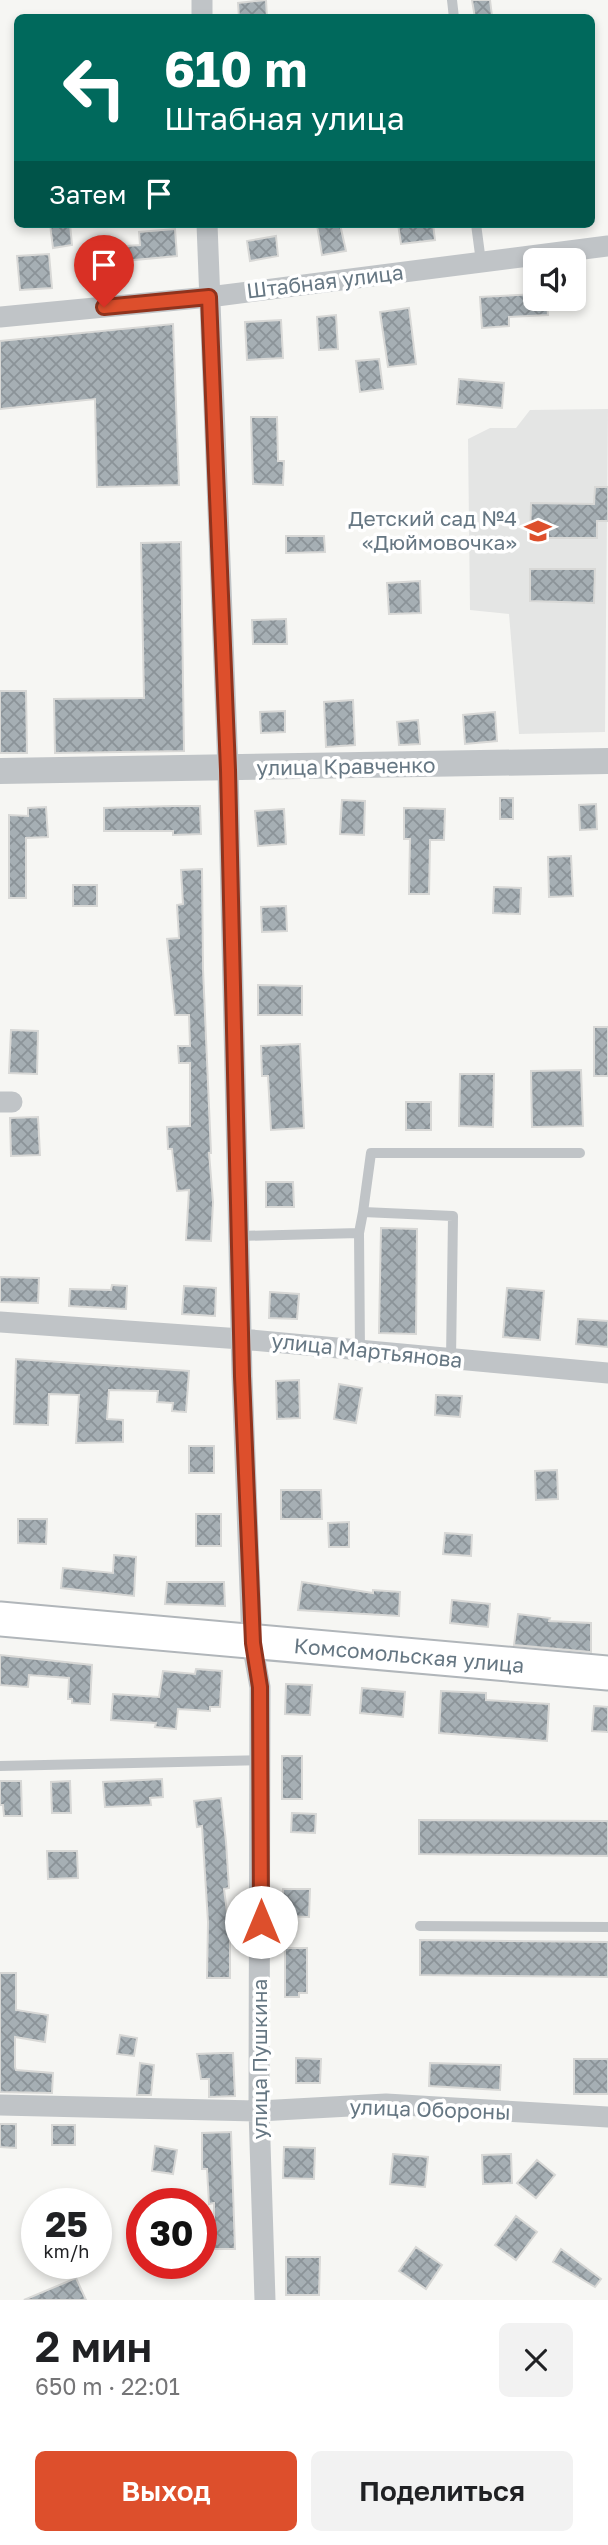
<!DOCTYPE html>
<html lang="ru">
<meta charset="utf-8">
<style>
body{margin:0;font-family:"Golos Text",sans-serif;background:#f2f2f2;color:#202124;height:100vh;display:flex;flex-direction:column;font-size:26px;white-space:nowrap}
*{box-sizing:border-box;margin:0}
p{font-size:23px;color:#757577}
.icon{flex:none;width:38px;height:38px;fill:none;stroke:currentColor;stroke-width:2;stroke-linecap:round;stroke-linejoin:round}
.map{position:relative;height:2300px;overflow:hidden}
.drawer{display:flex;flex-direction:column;background:#fff;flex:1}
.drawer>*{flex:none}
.top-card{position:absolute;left:14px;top:14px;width:581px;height:214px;border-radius:10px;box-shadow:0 4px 10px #0003;background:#00695c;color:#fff;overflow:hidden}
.tools{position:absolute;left:523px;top:248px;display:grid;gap:14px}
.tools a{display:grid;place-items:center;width:63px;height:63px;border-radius:10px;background:#fff;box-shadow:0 4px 10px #0003;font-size:35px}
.speed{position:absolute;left:21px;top:2188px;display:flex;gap:14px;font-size:35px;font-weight:700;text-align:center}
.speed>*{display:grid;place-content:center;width:91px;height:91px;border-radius:50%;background:#fff;box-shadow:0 4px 10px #0003;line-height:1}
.speed small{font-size:18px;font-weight:400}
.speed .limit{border:10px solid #d22;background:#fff;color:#111}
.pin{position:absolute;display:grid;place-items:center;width:60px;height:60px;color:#fff;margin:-72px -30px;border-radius:50% 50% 50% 0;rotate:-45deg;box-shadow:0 0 7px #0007}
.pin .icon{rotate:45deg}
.me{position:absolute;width:77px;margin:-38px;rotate:0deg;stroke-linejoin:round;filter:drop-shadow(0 0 5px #0008)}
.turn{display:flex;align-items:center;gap:24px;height:147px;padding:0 35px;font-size:32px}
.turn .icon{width:91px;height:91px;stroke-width:2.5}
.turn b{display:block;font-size:49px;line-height:60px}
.then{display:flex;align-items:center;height:66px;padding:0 35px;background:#0003;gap:14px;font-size:26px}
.round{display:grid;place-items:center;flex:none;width:74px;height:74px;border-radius:10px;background:#f2f2f2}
.overview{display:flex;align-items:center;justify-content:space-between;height:119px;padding:0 35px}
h1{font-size:42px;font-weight:600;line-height:52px}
.primary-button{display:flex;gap:14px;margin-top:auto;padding:14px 35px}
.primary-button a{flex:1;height:80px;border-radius:10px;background:#dd4f2c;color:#fff;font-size:28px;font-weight:600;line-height:80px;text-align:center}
.primary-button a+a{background:#f2f2f2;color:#202124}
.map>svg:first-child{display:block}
.built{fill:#e4e5e4}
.building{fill:url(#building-cross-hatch);stroke:#d8d8d6;stroke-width:2}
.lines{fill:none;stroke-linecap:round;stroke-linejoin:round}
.primary-casing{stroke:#b1b6ba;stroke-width:37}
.service{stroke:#c0c4c7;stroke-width:10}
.minor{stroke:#c0c4c7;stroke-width:21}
.tertiary{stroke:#c0c4c7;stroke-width:26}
.primary{stroke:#fff;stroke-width:33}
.route-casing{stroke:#90331d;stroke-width:18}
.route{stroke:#dd4f2c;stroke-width:12}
.labels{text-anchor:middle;stroke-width:7;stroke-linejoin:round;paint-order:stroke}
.street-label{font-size:21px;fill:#667783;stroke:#fff}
.poi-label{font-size:21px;fill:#667783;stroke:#fff;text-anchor:end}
</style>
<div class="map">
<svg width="608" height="2300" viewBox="0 0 608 2300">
<defs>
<pattern id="building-cross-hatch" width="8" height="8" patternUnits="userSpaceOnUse" patternTransform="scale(1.75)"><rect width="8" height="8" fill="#a6afb4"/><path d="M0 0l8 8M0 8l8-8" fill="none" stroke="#8b9398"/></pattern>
</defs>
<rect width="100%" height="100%" fill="#f6f6f3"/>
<path class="built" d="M608,409L605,732L519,734L509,614L470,610L468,439L490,428H516L530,410Z"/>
<path class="building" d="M266,0L267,18H239L238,3Z
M472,0H490L492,16L475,18Z
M50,224H70L72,245L53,248Z
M340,224L346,251L322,255L317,225Z
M398,224H433L435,240L401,244Z
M175,229L177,256L124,261L126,281L100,283L98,248L140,245L139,232Z
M276,236L278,256L250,261L247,241Z
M49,254L52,288L20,290L17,256Z
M536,294V299H547L548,315L509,317V326L482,328L480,297Z
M409,308L416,364L388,367L380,312Z
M336,315L338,349L319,350L317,317Z
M281,320L283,358L247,360L245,322Z
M173,324L179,485L97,487L95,399L0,409V341Z
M379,359L383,389L360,392L356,361Z
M459,379L504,383L502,408L457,404Z
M251,417H277L278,461H284L283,485L253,484Z
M595,487H608V521H597V538H530L531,503L594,504Z
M286,536H324L325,552L286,553Z
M181,542L184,751L55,753L54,699L144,698L141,543Z
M530,569H595L594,603L530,601Z
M420,581L421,613L389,614L387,583Z
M286,619L287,644H253L252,620Z
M0,691H26L27,753H0Z
M353,700L355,745L326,747L324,702Z
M285,711V732L261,733L260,712Z
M495,712L497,741L465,744L463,715Z
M418,720L420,744L399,745L397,722Z
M500,798H513V819H500Z
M342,800L365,801L364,835L340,834Z
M596,804L597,829L580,830L579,805Z
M173,806H200L201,834L173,835V831H104V808Z
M46,807L48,837L26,838V898H9V815L28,816V808Z
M404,808L445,809L444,840H430L429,894H409L410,839H404Z
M284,809L286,844L258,846L255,811Z
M571,856L573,896L549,897L548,857Z
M202,869L203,969L211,1153H209L213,1202L211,1241L186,1240L189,1190L177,1191L172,1149H168L167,1127L190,1126V1063H179L178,1046H190L189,1015H175L167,939L179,938L177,905L183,904L181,870Z
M73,885H97V906H73Z
M494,887L521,888L520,914L493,913Z
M286,906L287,931L262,932L261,907Z
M258,985L302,986V1015H258Z
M594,1027H608V1076H594Z
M11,1030L38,1031L37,1074L9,1073Z
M300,1044L304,1128L271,1130L268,1076H262L261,1046Z
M581,1070L583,1126L532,1127L531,1071Z
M460,1074H494L493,1127L459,1126Z
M406,1102H431V1130H406Z
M38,1117L40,1155L11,1156L10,1118Z
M266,1182H293L294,1207H266Z
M381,1228L417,1229L416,1334L379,1333Z
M0,1277L39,1278L38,1303L0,1302Z
M112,1285L127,1286L126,1309L69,1306L70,1289L111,1290Z
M184,1286L216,1288L215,1316L182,1314Z
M507,1288L544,1291L540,1340L503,1337Z
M270,1292L299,1294L297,1319L269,1318Z
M578,1319L608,1321V1347L576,1344Z
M16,1359L189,1371L186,1412L172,1411L173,1403L157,1402L158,1391L109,1390L107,1419L123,1420V1442L76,1443L79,1395L49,1394L48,1425L14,1424Z
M299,1380L300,1418L277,1419L276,1381Z
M339,1384L362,1388L356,1423L334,1419Z
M436,1395L462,1396L460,1417L435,1415Z
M189,1446H214V1473H189Z
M557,1470L558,1499L536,1500L535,1471Z
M281,1490H321L322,1519H281Z
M196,1514H221V1546H196Z
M18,1519H47L46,1544L18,1543Z
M349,1522V1547H329L328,1523Z
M445,1533L472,1535L471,1556L443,1554Z
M114,1555L136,1557L134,1596L61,1588L63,1568L113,1573Z
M167,1582H224L225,1606L165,1604Z
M302,1582L373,1593V1590L400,1592L399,1616L298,1610Z
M452,1600L490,1604L488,1627L450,1623Z
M518,1614L550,1618L549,1621L591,1623V1652L514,1645Z
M0,1655L92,1665L90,1704L72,1703V1699H68L69,1678L29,1675L28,1687L0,1685Z
M196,1669L222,1671L220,1707H210V1711L178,1709L176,1729L155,1727L156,1723L111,1720L113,1694L159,1697L163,1671L195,1674Z
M286,1684L312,1685L310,1715L285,1714Z
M362,1688L405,1692L403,1717L360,1713Z
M441,1691L486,1693V1700L549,1704L547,1741L439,1733Z
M594,1706L608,1707V1732L592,1731Z
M282,1756H302V1799H282Z
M162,1779L163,1797L150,1798L151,1805L105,1807L103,1782Z
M0,1781H21L22,1816H4L3,1805H0Z
M70,1781L71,1813H52L51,1782Z
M221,1798L226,1842L229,1888L224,1889L230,1935V1978H207L208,1922L202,1826L197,1827L194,1801Z
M292,1813L316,1814L315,1833L291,1832Z
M419,1820L608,1821V1856L419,1854Z
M47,1851H77L78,1878L48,1879Z
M283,1889H310L309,1917L282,1916Z
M420,1940L608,1942V1977L420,1975Z
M285,1948H307V1993H299V1997H285Z
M0,1973H16V2010L48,2015L45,2042L15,2037V2067L16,2070L53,2073L52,2093L0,2092Z
M120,2035L137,2038L134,2056L117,2054Z
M224,2053H233L235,2096L209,2097V2079H201L197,2054Z
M296,2058L321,2059L320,2083H296Z
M574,2059H608V2094H574Z
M140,2063L154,2065L151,2095H137Z
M430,2063L501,2065L500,2090L429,2086Z
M0,2124H16V2148L0,2147Z
M52,2125H75V2145H52Z
M231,2132L235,2249H214V2203L209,2204L207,2169H202V2133Z
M155,2146L177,2150L173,2174L152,2171Z
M284,2147L315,2148L314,2179L283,2178Z
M393,2154L428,2157L425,2187L390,2184Z
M511,2154L512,2183L483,2184L482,2155Z
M537,2160L555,2175L536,2198L517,2183Z
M516,2216L537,2232L516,2260L495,2245Z
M416,2247L442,2265L426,2289L399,2271Z
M561,2249L601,2279L595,2287L553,2262Z
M286,2257H320L319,2295H286Z
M76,2278L86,2300H24Z"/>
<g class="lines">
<g class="primary-casing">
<path id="primary" d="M0,1619L608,1673"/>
</g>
<path class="service" d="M452,0L454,18
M476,224L481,262
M363,1212L371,1153H580
M240,1236L359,1233
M360,1351L359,1233L363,1212L453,1216L451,1360
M0,1766L262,1760
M420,1926L608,1927"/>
<path class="minor" d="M202,0V18
M207,224L228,770L242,1376L252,1643L260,1687L259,2111L265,2300
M0,317L209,297L608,246
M0,1102H12
M0,1322L241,1339L608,1373
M0,2105L259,2111L386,2104L608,2117"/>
<path class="tertiary" d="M0,771L608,761"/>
<use href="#primary" class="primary"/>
</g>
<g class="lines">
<g class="route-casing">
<path id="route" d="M104,307L209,297L228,770L242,1376L253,1643L260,1687L261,1922"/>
</g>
<use href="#route" class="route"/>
</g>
<defs>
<g id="school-bare" transform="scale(2.1)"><path d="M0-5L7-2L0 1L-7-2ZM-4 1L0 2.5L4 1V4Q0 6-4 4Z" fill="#dd4f2c" stroke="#fff" stroke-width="2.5" paint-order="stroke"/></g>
</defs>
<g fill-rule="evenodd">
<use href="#school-bare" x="538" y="531"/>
</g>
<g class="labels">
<g class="street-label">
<text transform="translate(325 282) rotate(-7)" y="7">Штабная улица</text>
<text transform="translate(346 767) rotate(-1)" y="7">улица Кравченко</text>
<text transform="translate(367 1351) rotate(6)" y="7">улица Мартьянова</text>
<text transform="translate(409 1656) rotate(5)" y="7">Комсомольская улица</text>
<text transform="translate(260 2059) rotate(-90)" y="7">улица Пушкина</text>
<text transform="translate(430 2110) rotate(2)" y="7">улица Обороны</text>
</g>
<g class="poi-label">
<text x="517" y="526">Детский сад №4<tspan x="517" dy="24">«Дюймовочка»</tspan></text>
</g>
</g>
</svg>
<div class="tools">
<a><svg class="icon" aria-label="sound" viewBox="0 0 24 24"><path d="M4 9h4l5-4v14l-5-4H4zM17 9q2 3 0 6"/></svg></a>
</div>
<div class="speed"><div>25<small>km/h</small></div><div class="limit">30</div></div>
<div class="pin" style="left:104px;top:307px;background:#d93025"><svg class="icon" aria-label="arrive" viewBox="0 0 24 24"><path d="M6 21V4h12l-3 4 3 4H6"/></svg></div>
<svg class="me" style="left:261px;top:1922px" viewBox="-20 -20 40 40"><circle r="19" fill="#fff"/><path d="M0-13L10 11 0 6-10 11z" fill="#dd4f2c"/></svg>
<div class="top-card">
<div class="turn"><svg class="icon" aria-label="left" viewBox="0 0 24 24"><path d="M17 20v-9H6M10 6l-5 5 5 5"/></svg><div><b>610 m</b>Штабная улица</div></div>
<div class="then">Затем<svg class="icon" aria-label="arrive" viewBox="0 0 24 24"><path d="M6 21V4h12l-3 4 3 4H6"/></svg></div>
</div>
</div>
<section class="drawer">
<div class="overview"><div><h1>2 мин</h1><p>650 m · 22:01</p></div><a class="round"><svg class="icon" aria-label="close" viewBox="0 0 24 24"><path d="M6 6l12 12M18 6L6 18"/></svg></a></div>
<div class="primary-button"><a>Выход</a><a>Поделиться</a></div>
</section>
